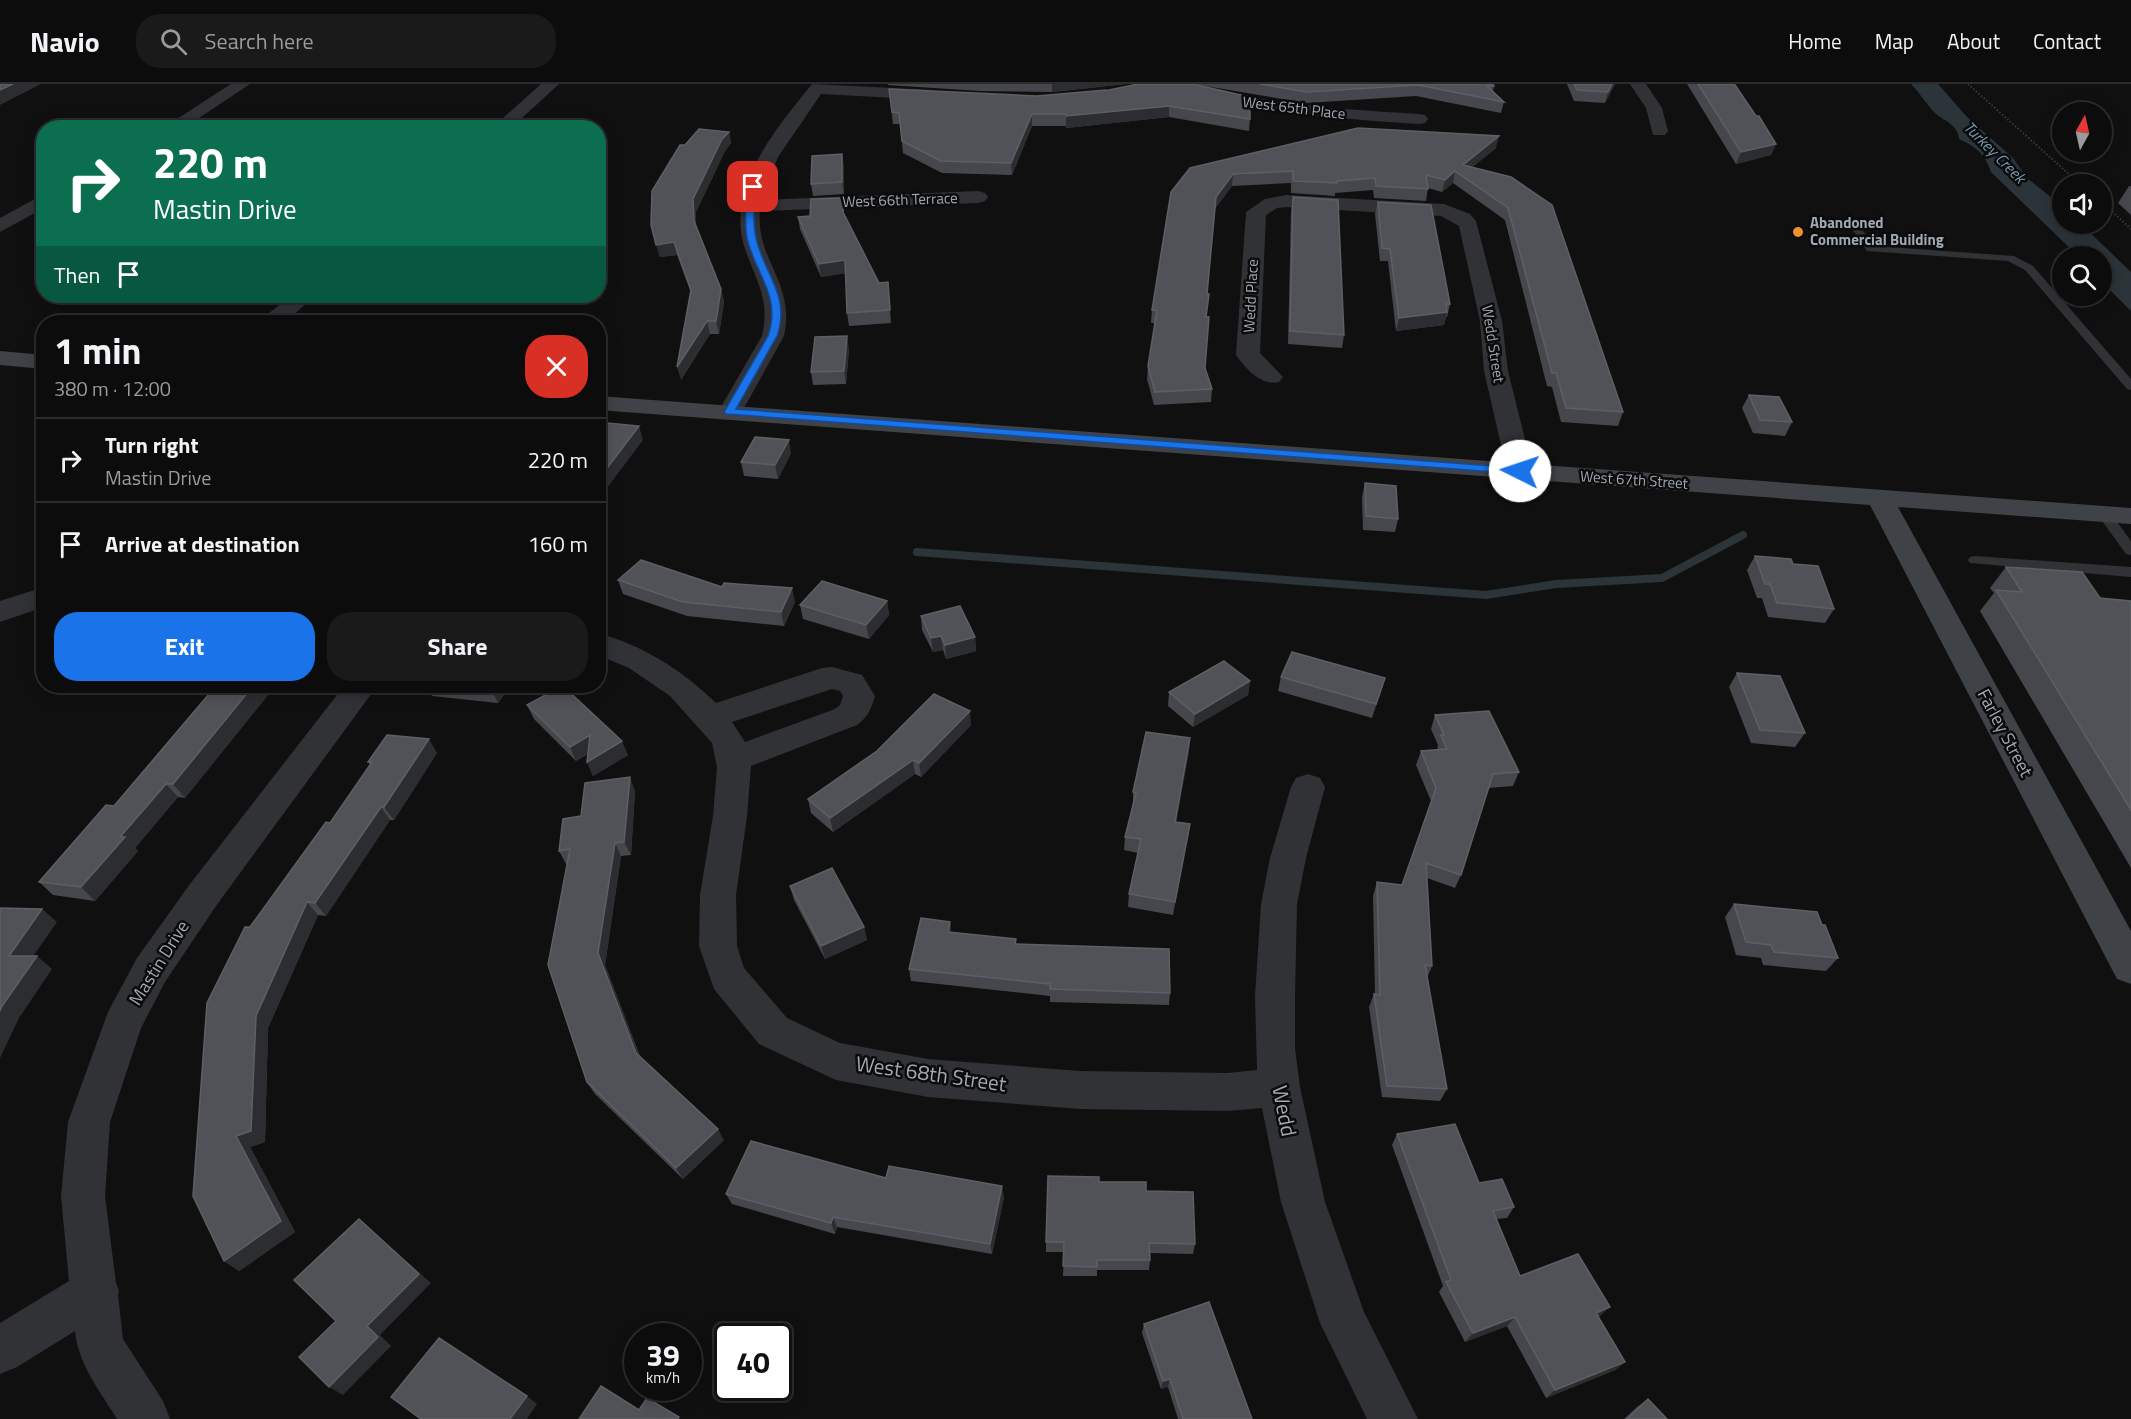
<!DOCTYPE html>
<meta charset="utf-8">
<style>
body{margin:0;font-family:"Titillium Web",sans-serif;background:#1a1a1b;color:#f1f3f6;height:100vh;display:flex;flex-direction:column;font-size:22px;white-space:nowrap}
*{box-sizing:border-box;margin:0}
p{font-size:20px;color:#9a9b9d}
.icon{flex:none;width:33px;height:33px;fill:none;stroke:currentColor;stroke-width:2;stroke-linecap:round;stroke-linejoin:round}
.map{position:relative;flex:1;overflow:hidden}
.side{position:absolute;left:36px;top:231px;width:570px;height:378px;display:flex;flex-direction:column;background:#0c0c0d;border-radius:24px;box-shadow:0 3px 15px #0003,0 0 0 2px #2c2c2e}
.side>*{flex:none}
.banner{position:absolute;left:36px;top:36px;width:570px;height:183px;border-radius:24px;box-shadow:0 3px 15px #0003,0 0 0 2px #2c2c2e;background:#0b6e4f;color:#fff;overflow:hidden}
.needle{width:39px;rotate:8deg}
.buttons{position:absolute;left:2052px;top:18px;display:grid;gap:12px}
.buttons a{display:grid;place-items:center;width:60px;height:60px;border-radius:50%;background:#0c0c0d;box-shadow:0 3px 15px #0003,0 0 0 2px #2c2c2e;font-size:30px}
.speed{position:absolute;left:624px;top:1239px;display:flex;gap:12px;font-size:30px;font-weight:700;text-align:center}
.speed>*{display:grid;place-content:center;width:78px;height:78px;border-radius:50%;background:#0c0c0d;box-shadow:0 3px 15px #0003,0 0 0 2px #2c2c2e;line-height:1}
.speed small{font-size:15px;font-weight:400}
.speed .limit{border:3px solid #111;border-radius:9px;background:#fff;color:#111}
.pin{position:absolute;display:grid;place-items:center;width:51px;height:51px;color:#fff;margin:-26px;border-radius:12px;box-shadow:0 3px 9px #0006}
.me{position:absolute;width:66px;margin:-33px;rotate:274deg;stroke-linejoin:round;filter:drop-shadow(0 0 4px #0008)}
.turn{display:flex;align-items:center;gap:21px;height:126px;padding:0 18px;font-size:27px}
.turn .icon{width:78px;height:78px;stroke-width:2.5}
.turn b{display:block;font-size:42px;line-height:51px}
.then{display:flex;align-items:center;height:57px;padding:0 18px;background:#0003;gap:12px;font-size:22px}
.round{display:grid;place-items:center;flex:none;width:63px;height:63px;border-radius:24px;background:#1a1a1b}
.head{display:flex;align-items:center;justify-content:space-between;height:102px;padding:0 18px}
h1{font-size:36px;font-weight:700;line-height:45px}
.button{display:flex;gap:12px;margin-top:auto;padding:12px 18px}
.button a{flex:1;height:69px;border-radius:24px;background:#1a73e8;color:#fff;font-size:24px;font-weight:700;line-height:69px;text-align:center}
.button a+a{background:#1a1a1b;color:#f1f3f6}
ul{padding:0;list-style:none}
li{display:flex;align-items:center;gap:18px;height:84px;padding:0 18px;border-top:2px solid #2c2c2e}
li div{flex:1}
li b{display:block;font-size:22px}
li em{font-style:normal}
header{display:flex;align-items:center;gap:36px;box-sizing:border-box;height:84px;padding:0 30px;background:#0c0c0d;border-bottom:2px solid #2c2c2e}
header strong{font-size:28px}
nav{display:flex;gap:33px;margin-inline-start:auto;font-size:21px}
.search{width:420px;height:54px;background:#1a1a1b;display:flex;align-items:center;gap:15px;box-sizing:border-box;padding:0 21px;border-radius:24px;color:#9a9b9d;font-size:22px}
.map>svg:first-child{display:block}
.water{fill:#2a3439}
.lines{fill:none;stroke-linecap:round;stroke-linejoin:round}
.stream{stroke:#2a3439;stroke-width:8}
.path{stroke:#373a3d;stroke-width:2;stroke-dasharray:1.5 2;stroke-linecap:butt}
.lane{fill:#313236;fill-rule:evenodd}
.street{fill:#313236;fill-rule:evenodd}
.secondary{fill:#3f4246;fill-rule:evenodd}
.wall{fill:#46474c}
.shaded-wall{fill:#2c2d30}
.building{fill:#505257;stroke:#5c6065;stroke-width:1.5}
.route{fill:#1a73e8;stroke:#114b97;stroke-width:1.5}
.poi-dot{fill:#ed922c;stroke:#0b0b0c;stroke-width:2}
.labels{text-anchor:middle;stroke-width:5;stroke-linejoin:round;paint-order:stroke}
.far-street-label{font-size:15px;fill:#a1a9b2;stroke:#0b0b0c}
.far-poi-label{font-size:15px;font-weight:bold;fill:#a1a9b2;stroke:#0b0b0c;text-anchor:start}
.far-water-label{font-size:16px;font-style:italic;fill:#789bad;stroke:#0b0b0c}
.street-label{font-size:18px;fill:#a1a9b2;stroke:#0b0b0c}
.near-street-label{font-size:21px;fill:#a1a9b2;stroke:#0b0b0c}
</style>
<header>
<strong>Navio</strong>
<div class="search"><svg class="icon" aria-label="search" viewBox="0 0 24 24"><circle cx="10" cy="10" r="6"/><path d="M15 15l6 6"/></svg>Search here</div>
<nav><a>Home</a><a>Map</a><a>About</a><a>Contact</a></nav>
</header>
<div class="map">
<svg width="2131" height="1335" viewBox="0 0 2131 1335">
<rect width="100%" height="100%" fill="#101011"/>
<path class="water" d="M1911,0H1938L1967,33L2013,74L2027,94L2062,122V140H2081L2131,188V227L2102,198V172H2078L1991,88C1985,70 1976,63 1959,55C1958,39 1942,37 1933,27C1925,18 1919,8 1911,0Z"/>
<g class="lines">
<path class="stream" d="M917,468L1486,511L1556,500L1662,494L1743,451"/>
<path class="path" d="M1968,0L2080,100
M2102,118L2131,145"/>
<path class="lane" d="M1852,140H1858L1874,162L2014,172L2033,182L2131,295V306L2127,305L2025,186L2008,177L1867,167L1850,142Z
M2104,426L2109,427L2131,457V471L2126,470L2097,430Z
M1975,472L2131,483V493L1970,479L1968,476L1970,473Z"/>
<path class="street" d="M231,0H250L184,44H163Z
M541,0H559L511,44H492Z
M812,0L933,6L941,11L933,16L821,10L778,73L761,116L978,107L985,109L988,113L985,117L978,119L760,127C755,175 796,199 784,252L739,333L730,335L721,333L718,328L762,252C770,217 758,200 746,168C723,106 775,46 812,0Z
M1164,0C1199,0 1233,11 1268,16C1318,24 1368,27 1419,30L1425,31L1428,35L1425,39L1419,40C1333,35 1250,26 1166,3Z
M1630,0H1646L1662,24L1668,47L1665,51H1653L1646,24Z
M44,110V124L0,148V134Z
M1286,111L1444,120L1470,130L1476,137L1502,237L1508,287L1533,387L1529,393L1520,395L1511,393L1507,387L1484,287L1480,237L1459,142L1441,132L1286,123L1277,124L1266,131L1260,269L1283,293L1279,298C1261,302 1246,285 1236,271L1246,128L1265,115Z
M291,212H315L285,238H261L264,233Z
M44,503V523L0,538V517Z
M598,549C644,562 682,586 716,619L822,584L832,583L862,591L875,612C871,625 868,633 857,641L751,682L747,732L736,811L737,862L744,884L787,934L840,959L928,975L1080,987L1228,989L1257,986L1255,912L1261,820L1270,774L1291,703L1296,694L1308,690L1320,694L1325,703L1306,774L1297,820L1295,912V964L1300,1003L1325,1118L1364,1228L1418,1335H1367L1320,1239L1281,1118L1262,1024L1228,1027L1080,1025L928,1013L836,996L759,960L714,905L699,862L700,811L713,732L717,683L712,659L670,612L629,584L598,571ZM832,605L840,607L843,612L840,621L835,625L745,658L732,638Z
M344,602H377L216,822L165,898L141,944L110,1038L105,1112L116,1199L119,1207L118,1211L123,1255L163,1317L170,1335H117C100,1307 78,1280 75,1247L17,1283L0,1290V1239L69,1197L61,1112L68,1038L108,928L137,874L190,800Z"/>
<path class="secondary" d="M0,267L44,271V285L0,281Z
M598,312L2131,424V440L1898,423L2131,847V900L2117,895L1870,421L598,326Z"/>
</g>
<path class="wall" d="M888,0H1126L1052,8L980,7L888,1Z
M1138,0H1493L1494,2L1493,7L1504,18L1501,29L1416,12L1306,19L1194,0L1250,35L1249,47L1169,33L1066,44V42H1032L1012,91L942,89L903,69L900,40H893L889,5L1037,12L1106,7Z
M1567,0H1615L1605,19L1574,17Z
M1687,0H1732L1776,60L1771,71L1736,80Z
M729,48L731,59L725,67L696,128V144L721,205L724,218L719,250H710L681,296L691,209L677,171L660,173L651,141L685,61Z
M1496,64L1472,83L1511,93L1623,328L1618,342L1561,338L1552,303L1547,302L1505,136L1453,99L1442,108L1428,104L1426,117L1374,114L1373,106L1335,109V112L1291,109V99L1232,102L1214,126L1207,210L1205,284L1212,305L1211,318L1154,321L1147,295L1148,282L1155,239H1151L1152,226L1190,84Z
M844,82V110L813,112L811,100Z
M2129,102H2131V131L2118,119Z
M1293,113L1344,251L1342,264L1288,260L1291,126Z
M843,114L844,131L879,199L888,198L891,239L849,242L847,229L846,189L821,193L800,145L798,133L810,132Z
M1378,118L1450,220L1447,233H1446L1444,241L1396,247L1388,177H1380L1375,130Z
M849,265L846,300L813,301L811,288Z
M1749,311L1792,338L1785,352L1753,349L1742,324Z
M791,369L778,395L744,392L741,378Z
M1365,399L1398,435L1395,448L1363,446L1362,413Z
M1755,472L1793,480L1834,525L1825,539L1768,533L1762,514H1757L1747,486Z
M2006,483L2100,514L2131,517V784L1980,527L1994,509L1990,504Z
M618,496L795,518L784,542L687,532L623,510Z
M887,517L889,531L869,555L803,535L800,521Z
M921,532L975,553L976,567L946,575L943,566L933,568L922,546Z
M1737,589L1805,649L1795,663L1751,659L1729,603Z
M1281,593L1385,594L1372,634L1278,607Z
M1250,597L1248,611L1193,643L1168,622L1169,608Z
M215,602H275L185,714L178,713L135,764L138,767L95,817L53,811L39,798L114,722L215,604L214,603Z
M427,602H510L498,619L432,612Z
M527,621L628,671L593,692L587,678L588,670L576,677L534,635Z
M1435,631L1519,688L1513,702L1488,704L1461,791L1455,804L1427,794L1432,882L1427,894L1447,1005L1440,1017L1382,1013L1369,923L1374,910H1375L1373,812L1377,798L1402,801L1431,717L1416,681L1421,667L1437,666L1438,661L1431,645Z
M971,641L921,693L915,690L833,748L811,729L808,715Z
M1190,654L1176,738L1190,740L1173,831L1128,823L1129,810L1138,769L1124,766L1125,753L1133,722V708Z
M437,669L394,736H390L326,832L318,831L268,944L265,1058L250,1063L295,1148L239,1187L224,1177L250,843L330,739L370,681L368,678Z
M635,707L631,771L621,772L605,881L640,972L724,1056L683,1095L595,1010L587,998L567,780H566L559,767L581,732Z
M790,802L864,843L867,856L825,875L794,816Z
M1734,820L1822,841L1838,874L1826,887L1763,881L1761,874L1736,871L1725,833Z
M950,838L951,848L1016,860L1170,909L1169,921L1050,918V912L911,897L909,885Z
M1397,1050L1479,1099L1514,1123L1507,1134L1496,1135L1520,1192L1600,1232L1598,1233L1625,1278L1615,1286L1546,1314L1507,1242L1465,1258L1439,1208L1443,1202L1392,1061Z
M886,1094L1004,1113L992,1170L837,1143L835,1150L732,1120L726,1110Z
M1099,1098L1146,1107L1195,1160L1193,1170L1150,1169V1176L1149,1186H1097V1192H1063L1064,1168H1046V1158Z
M1144,1240L1252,1335H1178L1168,1303L1161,1305L1142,1249Z
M1648,1315L1667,1335H1624L1637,1323Z"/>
<path class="shaded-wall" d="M13,0H41L0,21V6Z
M1052,0H1126L1052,8Z
M1612,0H1615L1605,19L1608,8Z
M1169,22V33L1066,44V32Z
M1032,30V42L1012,91L1011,79Z
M729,48L731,59L725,67L696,128V149L694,137L693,115L722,55Z
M1499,52L1496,64L1462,92L1463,81Z
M1776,60L1771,71L1736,80L1741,68Z
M842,70L844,82V110L842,98Z
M1455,87L1453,99L1442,108L1445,96Z
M1233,90L1232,102L1214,126L1216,113Z
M674,158L677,171L660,173L656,161Z
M845,176L847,189L821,193L819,180Z
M721,205L724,218L719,250L716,237Z
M1447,228L1444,241L1396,247L1399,234Z
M707,237L710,250L681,296L677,283Z
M847,252L849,265L846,300L844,287Z
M639,342L643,356L598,416V396Z
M789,356L791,369L778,395L775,381Z
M598,470L601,476L598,480Z
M792,504L795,518L784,542L781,528Z
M887,517L889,531L869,555L866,541Z
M941,552L943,566L933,568L931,554Z
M975,553L976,567L946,575L945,561Z
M1385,594L1381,608L1372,634L1376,620Z
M1250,597L1248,611L1193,643L1195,630Z
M253,602H275L185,714L173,700Z
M494,602H510L498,619L491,605Z
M970,627L971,641L921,693L919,679Z
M590,651L596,665L576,677L570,663Z
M1190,654L1189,668L1174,751L1175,738Z
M429,655L437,669L394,736L384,723Z
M622,657L628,671L593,692L587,678Z
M913,676L915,690L833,748L830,734Z
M630,693L635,707L631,771L624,758Z
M166,700L178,713L135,764L138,767L95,817L81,803L120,753Z
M381,723L390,736L326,832L315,819Z
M1190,740L1188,753L1173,831L1175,818Z
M615,759L621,772L605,881L643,981L636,969L598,869Z
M307,818L318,831L268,944L265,1058L250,1063L295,1148L239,1187L224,1177L236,1052L256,932Z
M42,825L57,838L25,884L9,872Z
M950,838L951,851L948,848Z
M864,843L867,856L825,875L821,862Z
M37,872L52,885L19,934L0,974V927L2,922Z
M718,1045L724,1056L683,1095L676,1084Z
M1002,1102L1004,1113L992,1170L990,1160Z
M833,1133L837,1143L835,1150L831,1139Z
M359,1135L431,1199L380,1251L391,1262L343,1311L329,1303L367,1242Z
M1610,1223L1600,1232L1586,1238L1596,1229Z
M1515,1233L1507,1242L1465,1258L1473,1249Z
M1625,1278L1615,1286L1546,1314L1555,1306Z
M1170,1295L1168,1303L1161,1305L1163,1297Z
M527,1312L537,1320L527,1335H510Z"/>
<path class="building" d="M0,0H13L0,6Z
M1138,0H1193L1250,13V35L1169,22L1066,32V30H1032L1011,79L941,77L902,57L899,29L892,28L889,5L1037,12L1106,6L1104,7Z
M1260,0H1493L1494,2H1487L1504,18L1418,1L1307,8Z
M1574,0H1612L1608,8L1577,6Z
M1698,0H1732L1735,1L1756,32H1759L1776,60L1741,68Z
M534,41L567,43L532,44Z
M1358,44L1499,52L1463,81L1511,93L1552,121L1623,328L1566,324L1556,289H1552L1508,124L1455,87L1445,96L1426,91L1428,105L1376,102L1375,94L1337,97V99L1293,97V87L1233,90L1216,113L1207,210H1209L1206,233H1209L1205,284L1212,305L1155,308L1148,282L1157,226H1152L1171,108L1190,84Z
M699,45L729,48L722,55L693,115L694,137L721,205L716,237H707L677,283L691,206L674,158L656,161L651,141L652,107L680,61H685Z
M842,70V98L811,100L812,72Z
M1293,113L1338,116L1344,251L1290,247Z
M843,114V128L879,199L888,198L890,226L847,229L845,176L819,180L798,133L810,132L811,115Z
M1378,118L1431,121L1450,220H1446L1447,228L1399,234L1390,165L1382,164Z
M847,252L844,287L811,288L815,253Z
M1749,311L1779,313L1792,338L1760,336Z
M607,339L639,342L598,396V351Z
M755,353L789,356L775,381L741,378Z
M1365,399L1396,402L1398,435L1366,432Z
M1755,472L1791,475L1793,480L1818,482L1834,525L1777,519L1770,500H1765Z
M641,476L722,503L724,499L792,504L781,528L683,518L618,496Z
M2006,483L2082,488L2100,514L2131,517V726L1996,506L2022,508Z
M822,497L887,517L866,541L800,521Z
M960,522L975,553L945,561L941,552L931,554L921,532Z
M1292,568L1385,594L1376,620L1281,593Z
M1224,577L1250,597L1195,630L1169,608Z
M1737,589L1780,592L1805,649L1760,646Z
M215,602H253L173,700H166L120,753H125L81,803L39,798L106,721L114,722L215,603H214Z
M459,602H494L491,605Z
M562,602H563L622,657L587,678L590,651L570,663L527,621Z
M934,610L970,627L919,679L913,676L830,734L808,715L877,667Z
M1489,627L1519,688L1493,690L1461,791L1426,779L1432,882L1425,881L1447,1005L1387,1002L1374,910L1380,911L1377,798L1402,801L1436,704L1421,667L1447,665L1441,651H1444L1435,631Z
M1146,648L1190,654L1175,738L1190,740L1175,818L1129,810L1141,755L1125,753L1136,709L1133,708Z
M387,651L429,655L384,723H381L315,819L307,818L256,932L251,1047L236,1052L281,1137L224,1177L193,1112L207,919L245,843H250L326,738L330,739L372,678H368Z
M630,693L624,758L615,759L598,869L636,969L718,1045L676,1084L587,998L548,881L570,765L559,767L563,735L581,732L585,699Z
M832,784L864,843L821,862L790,802Z
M1734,820L1817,828L1822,841H1825L1838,874L1774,868L1771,861L1746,858Z
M0,824L42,825L9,872H37L2,922L0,927Z
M921,834L950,838L948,848L1016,855L1015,860L1169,865L1170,909L1050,905V900L909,885Z
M1455,1040L1479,1099L1502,1095L1514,1123L1493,1127L1520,1192L1578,1170L1610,1223L1596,1229L1625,1278L1555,1306L1515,1233L1473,1249L1446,1198L1451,1196L1397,1050Z
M751,1057L886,1094L889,1082L1002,1102L990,1160L833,1133L831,1139L726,1110Z
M1048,1092L1099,1093V1098H1146V1107L1193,1108L1195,1160L1149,1159L1150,1176H1097V1183L1063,1182L1064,1158H1046Z
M359,1135L419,1190L367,1242L378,1253L329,1303L299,1273L336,1237L294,1196Z
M1209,1218L1252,1335H1183L1170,1295L1163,1297L1144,1240Z
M439,1254L527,1312L510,1335H421L391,1313Z
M601,1302L639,1326L647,1314L679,1333L678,1335H579Z
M1648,1315L1667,1335H1627Z"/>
<path class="route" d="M753,100L757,103C754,120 752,137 756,154C764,190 791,212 777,252L736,325L1520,384L1525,387L1520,390L726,330L724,328L768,252C782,212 755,190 747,154C744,137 746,120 749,103Z"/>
<circle class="poi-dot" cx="1798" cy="148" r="6"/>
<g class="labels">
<g class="far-street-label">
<text transform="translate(1294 24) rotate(7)" y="5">West 65th Place</text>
<text transform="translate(900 116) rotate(-2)" y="5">West 66th Terrace</text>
<text transform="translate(1251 212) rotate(-87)" y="5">Wedd Place</text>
<text transform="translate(1493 260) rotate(81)" y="5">Wedd Street</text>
<text transform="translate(1634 396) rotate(4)" y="5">West 67th Street</text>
</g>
<g class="far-poi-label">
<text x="1810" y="144">Abandoned<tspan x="1810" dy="17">Commercial Building</tspan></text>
</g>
<g class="far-water-label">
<text transform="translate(1995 68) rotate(45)" y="6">Turkey Creek</text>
</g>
<g class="street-label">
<text transform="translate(2005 649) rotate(62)" y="6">Farley Street</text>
<text transform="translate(159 879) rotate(-58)" y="6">Mastin Drive</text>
</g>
<g class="near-street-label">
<text transform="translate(931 990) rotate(8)" y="7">West 68th Street</text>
<text transform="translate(1284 1027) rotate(79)" y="7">Wedd</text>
</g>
</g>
</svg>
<div class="buttons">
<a><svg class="needle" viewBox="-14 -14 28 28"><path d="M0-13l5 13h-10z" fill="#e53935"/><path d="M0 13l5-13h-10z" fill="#9a9b9d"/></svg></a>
<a><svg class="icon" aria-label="sound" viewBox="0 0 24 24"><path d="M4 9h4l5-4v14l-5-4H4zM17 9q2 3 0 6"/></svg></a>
<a><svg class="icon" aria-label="search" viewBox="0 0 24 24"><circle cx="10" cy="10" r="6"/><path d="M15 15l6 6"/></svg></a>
</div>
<div class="speed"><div>39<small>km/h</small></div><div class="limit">40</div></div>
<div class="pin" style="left:753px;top:103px;background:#d93025"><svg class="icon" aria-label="arrive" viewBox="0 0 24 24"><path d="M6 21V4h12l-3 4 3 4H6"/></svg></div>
<svg class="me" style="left:1520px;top:387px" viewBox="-20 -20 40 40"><circle r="19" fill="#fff"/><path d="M0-13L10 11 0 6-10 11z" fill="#1a73e8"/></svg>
<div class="banner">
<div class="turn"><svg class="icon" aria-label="right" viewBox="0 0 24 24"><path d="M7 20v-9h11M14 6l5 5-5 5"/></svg><div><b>220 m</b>Mastin Drive</div></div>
<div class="then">Then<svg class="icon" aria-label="arrive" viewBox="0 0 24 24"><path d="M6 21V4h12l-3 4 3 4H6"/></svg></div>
</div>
<section class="side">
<div class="head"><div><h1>1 min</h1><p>380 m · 12:00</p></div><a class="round" style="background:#d93025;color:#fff"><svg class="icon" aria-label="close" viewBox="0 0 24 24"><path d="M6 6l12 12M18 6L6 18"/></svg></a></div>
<ul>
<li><svg class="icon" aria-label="right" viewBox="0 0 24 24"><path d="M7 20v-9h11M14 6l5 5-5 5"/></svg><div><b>Turn right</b><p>Mastin Drive</p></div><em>220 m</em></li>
<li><svg class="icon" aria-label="arrive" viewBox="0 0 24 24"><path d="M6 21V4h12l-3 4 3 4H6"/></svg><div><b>Arrive at destination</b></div><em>160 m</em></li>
</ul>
<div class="button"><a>Exit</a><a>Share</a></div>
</section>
</div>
